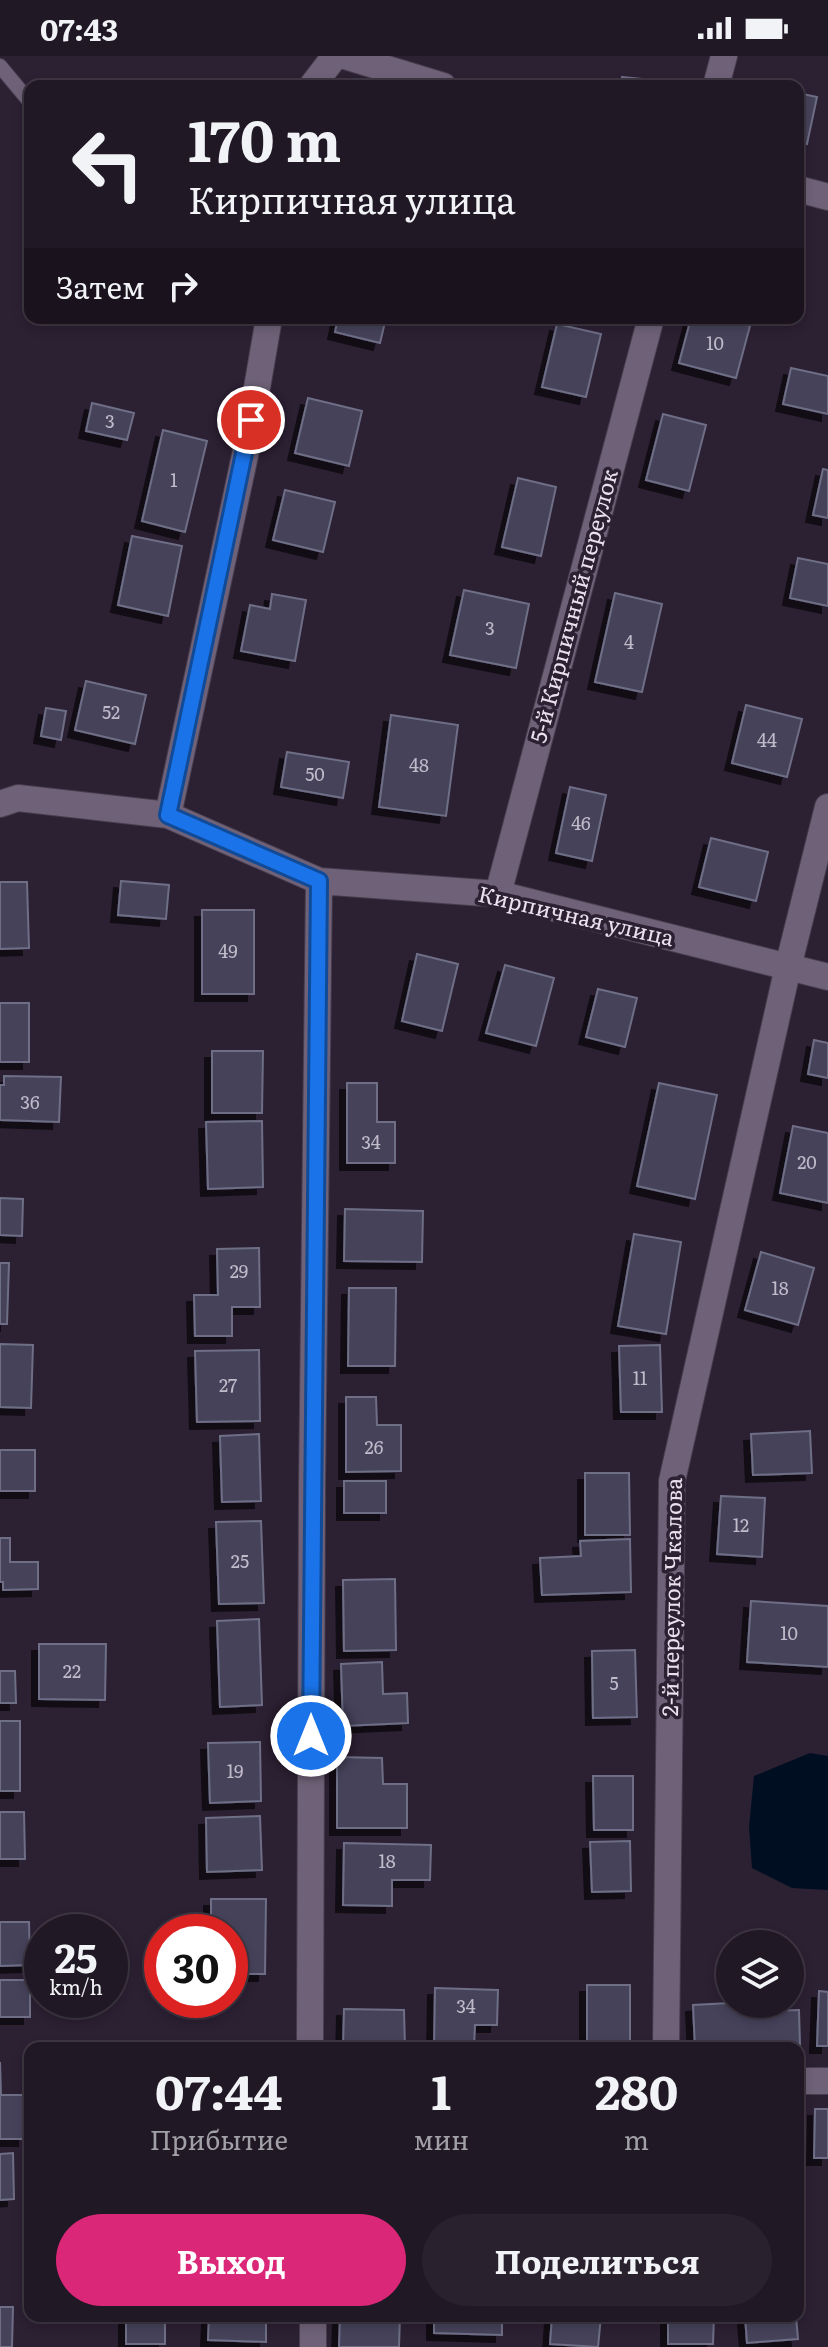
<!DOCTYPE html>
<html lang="ru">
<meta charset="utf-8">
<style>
body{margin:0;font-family:Literata,serif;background:#29212e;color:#f1f3f6;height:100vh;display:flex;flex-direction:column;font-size:30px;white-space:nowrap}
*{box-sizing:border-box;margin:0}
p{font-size:26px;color:#a2a0a7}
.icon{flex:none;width:44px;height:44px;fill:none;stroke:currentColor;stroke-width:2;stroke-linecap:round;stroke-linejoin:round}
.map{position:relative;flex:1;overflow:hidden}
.panel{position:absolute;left:24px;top:1986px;width:780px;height:280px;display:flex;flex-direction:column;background:#211826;border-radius:16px;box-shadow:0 4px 12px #0003,0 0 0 2px #3e3743}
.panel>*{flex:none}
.hud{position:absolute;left:24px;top:24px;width:780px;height:244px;border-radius:16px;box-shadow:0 4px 12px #0003,0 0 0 2px #3e3743;background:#211826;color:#f1f3f6;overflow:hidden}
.controls{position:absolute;left:716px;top:1874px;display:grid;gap:16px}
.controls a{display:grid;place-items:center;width:88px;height:88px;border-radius:50%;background:#211826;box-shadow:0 4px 12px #0003,0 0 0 2px #3e3743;font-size:40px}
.speed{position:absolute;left:24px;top:1858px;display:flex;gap:16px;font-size:40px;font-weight:700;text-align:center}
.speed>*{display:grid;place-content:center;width:104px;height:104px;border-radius:50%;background:#211826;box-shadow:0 4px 12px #0003,0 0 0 2px #3e3743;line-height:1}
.speed small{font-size:20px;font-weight:400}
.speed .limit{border:12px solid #d22;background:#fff;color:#111}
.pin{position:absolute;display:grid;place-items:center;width:68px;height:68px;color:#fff;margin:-34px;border:4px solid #fff;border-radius:50%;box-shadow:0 2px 8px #0007}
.me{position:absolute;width:88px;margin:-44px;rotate:0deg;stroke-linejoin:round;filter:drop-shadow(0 0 6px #0008)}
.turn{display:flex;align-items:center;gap:28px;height:168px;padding:0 32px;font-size:36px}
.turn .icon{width:104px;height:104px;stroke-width:2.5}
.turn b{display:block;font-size:56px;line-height:68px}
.then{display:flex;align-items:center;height:76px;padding:0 32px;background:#0003;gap:16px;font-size:30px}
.eta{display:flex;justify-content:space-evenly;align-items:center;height:136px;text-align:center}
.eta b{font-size:48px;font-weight:700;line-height:56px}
.primary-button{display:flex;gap:16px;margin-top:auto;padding:16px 32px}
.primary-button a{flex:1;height:92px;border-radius:48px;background:#db2777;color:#fff;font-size:32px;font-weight:700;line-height:92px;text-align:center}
.primary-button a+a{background:#29212e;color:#f1f3f6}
.status{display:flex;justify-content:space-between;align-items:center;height:56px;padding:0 40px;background:#211826;direction:ltr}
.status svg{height:22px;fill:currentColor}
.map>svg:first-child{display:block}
.water{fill:#000e22}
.building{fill:#44435a;stroke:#6e6e87;stroke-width:2;filter:url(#shadow)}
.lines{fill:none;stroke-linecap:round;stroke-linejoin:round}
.service-casing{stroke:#473d4d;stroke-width:16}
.minor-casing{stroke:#473d4d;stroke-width:28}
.service{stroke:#6f6278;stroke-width:14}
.minor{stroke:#6f6278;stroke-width:26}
.route-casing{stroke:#114b97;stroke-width:20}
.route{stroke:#1a73e8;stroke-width:14}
.labels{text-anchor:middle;stroke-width:7;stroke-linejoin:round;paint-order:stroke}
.number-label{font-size:18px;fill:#c0bac9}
.street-label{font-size:22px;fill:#e9e1ee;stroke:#2c2033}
</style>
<div class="status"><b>07:43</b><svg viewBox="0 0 49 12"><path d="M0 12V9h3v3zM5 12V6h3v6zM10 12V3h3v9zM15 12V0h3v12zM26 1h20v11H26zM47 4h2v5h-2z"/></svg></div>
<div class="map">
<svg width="828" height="2291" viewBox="0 0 828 2291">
<defs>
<filter id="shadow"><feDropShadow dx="-7" dy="7" stdDeviation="0" flood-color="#0009"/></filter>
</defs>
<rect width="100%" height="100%" fill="#2c2033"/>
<path class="water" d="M810,1697L828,1700V1834L792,1832L752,1812L749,1771L754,1720Z"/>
<path class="building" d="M622,21L672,26L671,30H621Z
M798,37L817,41L807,88L798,86Z
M338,262H386L380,287L335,276Z
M691,262H721L750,270L736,322L679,307Z
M557,268L601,278L586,341L542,331Z
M791,312L828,320V358L783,348Z
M308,342L362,355L349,410L295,397Z
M92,347L134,357L127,384L86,375Z
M663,358L706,369L689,435L646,424Z
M163,374L207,385L185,476L142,465Z
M823,413L828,414V462L813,459Z
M518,422L556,431L541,500L502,491Z
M285,434L335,446L323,496L273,484Z
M132,480L182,490L168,560L118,549Z
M798,502L828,508V550L790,542Z
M464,534L529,548L516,612L450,599Z
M615,537L662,548L642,636L595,626Z
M272,538L306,544L295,605L241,595L250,549L270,553Z
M86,625L146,639L135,688L75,674Z
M746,649L802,663L787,721L732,707Z
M46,652L66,655L61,684L41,680Z
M391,659L458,669L446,760L379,751Z
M287,696L349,706L343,742L281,731Z
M570,731L606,739L592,805L556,797Z
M711,782L768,796L756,845L699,831Z
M121,825L169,829L166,863L118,859Z
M0,826H27L29,892L0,893Z
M202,854H254V938H202Z
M417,898L458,908L442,975L402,965Z
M505,909L554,922L536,990L486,977Z
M598,933L637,942L625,991L586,981Z
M0,947H29V1006H0Z
M814,984L828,987V1022L808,1018Z
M212,995H263L262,1057H212Z
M4,1020L61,1021L59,1066L0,1064V1029H4Z
M347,1027H377V1066H395V1107H347Z
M659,1027L717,1039L695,1143L637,1130Z
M262,1065L263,1131L208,1133L206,1066Z
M793,1070L828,1077V1147L780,1137Z
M0,1142L23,1143L22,1180L0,1179Z
M345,1153L423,1155L422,1206L344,1205Z
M634,1178L681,1186L666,1278L618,1270Z
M259,1192L260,1251H232V1280H195L194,1239H218L217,1193Z
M761,1196L814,1212L798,1269L745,1254Z
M0,1207H9L7,1268H0Z
M349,1232H396L395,1310H348Z
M0,1288L33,1289L31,1352L0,1351Z
M660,1289L662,1356H621L619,1290Z
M259,1294L260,1365L197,1366L195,1295Z
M346,1341H376L377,1369H401V1415L346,1416Z
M810,1375L812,1417L753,1419L751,1378Z
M259,1378L261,1445L222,1446L220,1380Z
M0,1394H35V1435H0Z
M585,1417H629L630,1479H585Z
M344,1425H386V1457H344Z
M721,1440L765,1442L762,1501L717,1498Z
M261,1465L264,1547L219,1548L216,1466Z
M0,1482H10V1506H38V1533L3,1534V1526H0Z
M630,1483L631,1536L542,1539L540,1502L581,1500L580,1485Z
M395,1523L396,1594L344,1595L343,1524Z
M751,1545L828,1550V1611L747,1606Z
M259,1563L262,1649L220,1651L217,1565Z
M39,1588H106L105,1644L39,1643Z
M635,1594L637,1661L593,1662L592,1595Z
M382,1606L383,1638L407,1637L408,1667L343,1670L341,1608Z
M0,1615H15L16,1647H0Z
M0,1665H20V1735H0Z
M260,1686L261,1745L210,1747L208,1687Z
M337,1701L382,1702L383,1728H407V1772H337Z
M593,1720H633V1774H594Z
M0,1756H24L25,1803H0Z
M260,1760L262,1814L207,1816L206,1762Z
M630,1785L631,1835L592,1836L590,1786Z
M344,1787L431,1789L430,1824H392V1850L343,1849Z
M211,1843H266L265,1918H230V1876H211Z
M0,1866H29L30,1909L0,1910Z
M0,1924H30V1961H0Z
M587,1929H630V1992H587Z
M435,1932L498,1934L497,1969H475L474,1992H434Z
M819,1935L828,1936V1990H817Z
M730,1947L765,1948V1955L799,1954L800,1989L695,1992L693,1949Z
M344,1953L404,1954L405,1992H343Z
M0,2006L1,2039H25V2083H0Z
M815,2053H828V2102H814Z
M13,2097L14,2143L0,2144V2098Z
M0,2251H13L12,2291H0Z
M126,2260H165V2288H126Z
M209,2260H266V2286L208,2284Z
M340,2260H400L399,2291H339Z
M434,2260H502V2279L434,2277Z
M552,2260H601L598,2291L550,2288Z
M668,2260H714L713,2288H668Z
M745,2260H796L798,2283L747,2287Z"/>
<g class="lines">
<g class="service-casing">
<path id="service" d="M0,10L30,46"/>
</g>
<g class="minor-casing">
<path id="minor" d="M345,0L443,30
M312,30L335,0
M716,30L724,0
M798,133L828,141
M0,748L18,742L168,759L319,825L498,838L828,921
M168,759L247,390L269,262
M498,838L651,262
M310,1992L312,1430L319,825
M666,1992L672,1425L788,911L828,751
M798,2025H828
M313,2260V2291"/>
</g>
<use href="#service" class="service"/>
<use href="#minor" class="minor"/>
</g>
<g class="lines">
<g class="route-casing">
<path id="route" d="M251,364L168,759L319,825L311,1680"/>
</g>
<use href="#route" class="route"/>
</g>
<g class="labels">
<g class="number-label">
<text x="715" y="294">10</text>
<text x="110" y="372">3</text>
<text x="174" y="431">1</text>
<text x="490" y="579">3</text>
<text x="629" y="593">4</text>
<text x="111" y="663">52</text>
<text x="767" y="691">44</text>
<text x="419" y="716">48</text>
<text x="315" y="725">50</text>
<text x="581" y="774">46</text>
<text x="228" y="902">49</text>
<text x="30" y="1053">36</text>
<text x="371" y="1093">34</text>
<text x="807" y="1113">20</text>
<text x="239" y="1222">29</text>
<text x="780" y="1239">18</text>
<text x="640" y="1329">11</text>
<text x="228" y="1336">27</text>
<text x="374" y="1398">26</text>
<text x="741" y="1476">12</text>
<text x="240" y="1512">25</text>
<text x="789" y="1584">10</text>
<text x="72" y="1622">22</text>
<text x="614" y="1634">5</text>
<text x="235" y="1722">19</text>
<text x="387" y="1812">18</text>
<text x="466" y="1957">34</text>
</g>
<g class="street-label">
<text transform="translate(574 550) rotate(-75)" y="8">5-й Кирпичный переулок</text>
<text transform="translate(576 860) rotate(13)" y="8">Кирпичная улица</text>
<text transform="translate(672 1541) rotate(-89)" y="8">2-й переулок Чкалова</text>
</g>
</g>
</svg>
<div class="controls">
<a><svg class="icon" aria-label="layers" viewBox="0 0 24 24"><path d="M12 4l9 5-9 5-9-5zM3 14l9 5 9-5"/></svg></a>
</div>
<div class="speed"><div>25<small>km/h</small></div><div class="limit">30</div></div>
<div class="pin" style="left:251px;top:364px;background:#d93025"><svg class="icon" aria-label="arrive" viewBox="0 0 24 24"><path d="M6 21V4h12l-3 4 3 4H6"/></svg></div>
<svg class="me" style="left:311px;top:1680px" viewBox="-20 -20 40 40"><circle r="17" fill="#1a73e8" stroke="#fff" stroke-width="3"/><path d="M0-11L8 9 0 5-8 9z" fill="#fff"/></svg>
<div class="hud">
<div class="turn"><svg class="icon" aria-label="left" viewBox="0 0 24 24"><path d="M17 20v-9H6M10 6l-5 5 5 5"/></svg><div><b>170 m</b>Кирпичная улица</div></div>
<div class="then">Затем<svg class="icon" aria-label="right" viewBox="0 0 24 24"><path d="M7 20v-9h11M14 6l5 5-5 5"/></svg></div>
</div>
<section class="panel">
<div class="eta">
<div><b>07:44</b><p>Прибытие</p></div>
<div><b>1</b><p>мин</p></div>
<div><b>280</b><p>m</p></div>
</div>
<div class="primary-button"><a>Выход</a><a>Поделиться</a></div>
</section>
</div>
